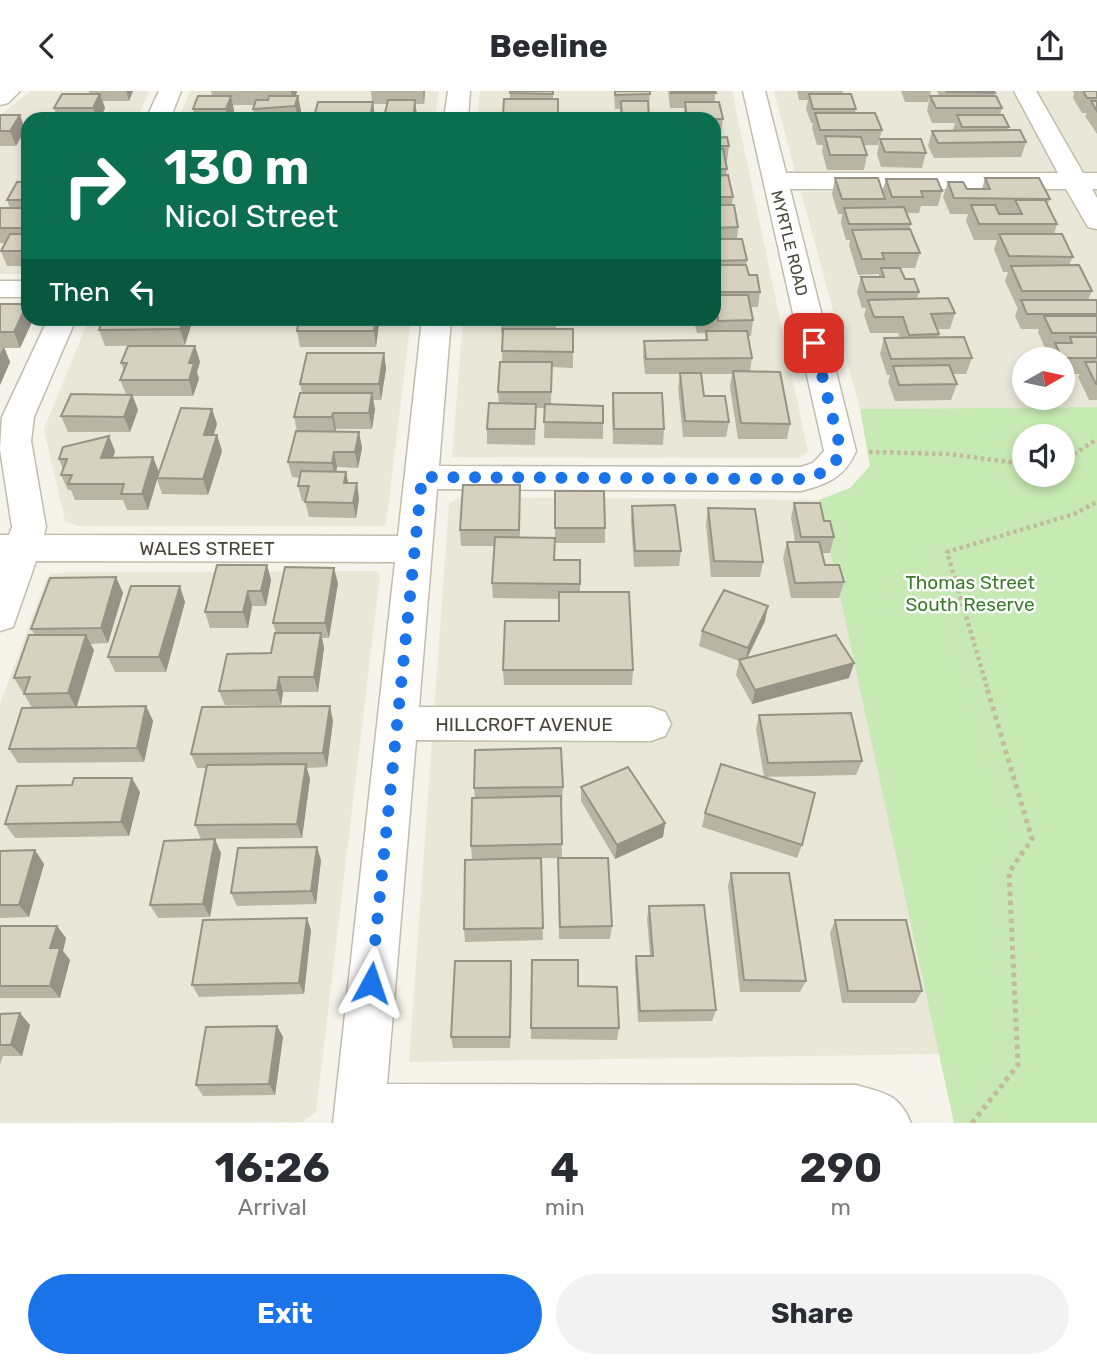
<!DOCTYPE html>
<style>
body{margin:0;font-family:Rubik,sans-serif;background:#f2f2f3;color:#2b2b33;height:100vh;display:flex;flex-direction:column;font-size:26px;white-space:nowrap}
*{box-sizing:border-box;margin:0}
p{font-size:23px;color:#7c7c81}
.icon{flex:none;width:38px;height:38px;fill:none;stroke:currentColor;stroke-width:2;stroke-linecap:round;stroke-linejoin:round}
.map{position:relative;height:1032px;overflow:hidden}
.sheet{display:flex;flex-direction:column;background:#fff;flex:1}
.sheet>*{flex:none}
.banner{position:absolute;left:21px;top:21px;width:700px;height:214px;border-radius:21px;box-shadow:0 4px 10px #0003;background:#0b6e4f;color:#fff;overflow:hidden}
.needle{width:46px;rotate:81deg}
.tools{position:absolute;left:1012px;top:256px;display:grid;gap:14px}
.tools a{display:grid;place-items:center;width:63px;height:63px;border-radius:50%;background:#fff;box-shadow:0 4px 10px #0003;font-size:35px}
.pin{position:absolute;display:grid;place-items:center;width:60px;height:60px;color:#fff;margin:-30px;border-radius:14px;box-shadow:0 4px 10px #0006}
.me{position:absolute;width:77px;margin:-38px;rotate:5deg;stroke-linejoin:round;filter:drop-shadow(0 0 5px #0008)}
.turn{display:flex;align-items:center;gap:24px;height:147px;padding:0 28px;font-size:32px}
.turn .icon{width:91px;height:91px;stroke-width:2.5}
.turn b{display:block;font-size:49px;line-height:60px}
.then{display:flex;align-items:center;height:66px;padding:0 28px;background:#0003;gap:14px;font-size:26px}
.eta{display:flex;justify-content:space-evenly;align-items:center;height:119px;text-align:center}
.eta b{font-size:42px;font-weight:700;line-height:49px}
.button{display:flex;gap:14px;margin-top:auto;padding:14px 28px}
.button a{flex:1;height:80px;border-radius:42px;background:#1a73e8;color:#fff;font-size:28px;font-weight:700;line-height:80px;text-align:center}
.button a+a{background:#f2f2f3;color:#2b2b33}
header{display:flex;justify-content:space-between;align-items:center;height:91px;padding:0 28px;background:#fff;font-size:32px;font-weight:700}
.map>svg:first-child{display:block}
.residential{fill:#e9e7d8;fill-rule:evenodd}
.green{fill:#c7e9b3;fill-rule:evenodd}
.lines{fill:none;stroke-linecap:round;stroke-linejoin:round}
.minor-casing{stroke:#c1bdac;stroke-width:3}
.path-far1{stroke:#c2bc9d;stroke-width:4.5;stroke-dasharray:3.5 3.5;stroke-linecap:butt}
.path{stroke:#c2bc9d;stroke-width:5;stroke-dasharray:4.5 4.5;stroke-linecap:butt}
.minor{fill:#fff;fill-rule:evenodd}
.wall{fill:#b9b5a4}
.shaded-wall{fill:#969386}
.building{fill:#d7d2bf;stroke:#969386;stroke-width:2}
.route{stroke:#1a73e8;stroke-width:12;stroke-dasharray:0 21.6}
.labels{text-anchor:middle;stroke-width:5;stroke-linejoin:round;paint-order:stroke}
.far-street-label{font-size:16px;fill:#494538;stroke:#fff}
.street-label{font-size:19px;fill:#494538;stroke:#fff}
.park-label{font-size:19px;fill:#3a7c2a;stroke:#fff}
</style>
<header><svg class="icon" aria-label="back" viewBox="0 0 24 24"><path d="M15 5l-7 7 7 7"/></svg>Beeline<svg class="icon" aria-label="share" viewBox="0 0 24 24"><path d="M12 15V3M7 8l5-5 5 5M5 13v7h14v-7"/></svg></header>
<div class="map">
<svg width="1097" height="1032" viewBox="0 0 1097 1032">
<rect width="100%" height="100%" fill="#f5f3ea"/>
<path class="residential" d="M31,0H149L137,28H28V183H0V24Z
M190,0H439L435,28H179Z
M480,0H732L808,361L798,367L452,366L463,228H714V28H477Z
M774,0H1097V80H795Z
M1097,99V316L860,318L801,101ZM1024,268H1062V306H1024Z
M89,228H411L386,433L383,435H77L65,430L44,338Z
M461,406L819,409L940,963L409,971L449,413Z
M376,480L380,484L316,1021L303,1031L0,1032V613L46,489L51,483L71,481Z"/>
<path class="green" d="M1097,316V1032H954L819,409L850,397L870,375L860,318ZM1024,345H1062V383H1024Z"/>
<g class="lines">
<g class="minor-casing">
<path id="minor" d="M0,0H20L8,12L0,14Z
M159,0H181L170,28H146Z
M448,0H470L468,28H444Z
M743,0H765L786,82H1058L1014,0H1036L1083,82H1097V98H1092L1097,107V138L1088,136L1066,98H790L856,360C845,386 828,393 801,400L437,398L419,616H651L665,621L671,633L665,645L651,650L416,649L387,993L856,994C885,1002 899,1003 911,1032H333L395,471L36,470L13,536L0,540V444H9L12,436L0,358L2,326L48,228H76L34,326L31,350L46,436L44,444L398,445L422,228H451L439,375L801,376L813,372L824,360Z
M0,190H28V206H0Z"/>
</g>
<path class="path-far1" d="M869,361L949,363L1024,373
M1062,371L1097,348
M987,596L947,461L1074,423L1097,411"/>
<path class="path" d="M972,1032L1018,974L1009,781L1032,748L986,594"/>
<use href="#minor" class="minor"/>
</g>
<path class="wall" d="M89,0H133L129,10H103L105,17L100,28L57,26L54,17L90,3Z
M211,0H297L296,5H298L301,20L299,28H255L253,18L254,14H233L234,20L231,28H195L193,18L212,5Z
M371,0H425L424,13H416V28H386L385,22L387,13H373L374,28H316L315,22L372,11Z
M553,0V8H558V28H503L504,8H510V2Z
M614,0H650L649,18V28H620V18H615Z
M668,0H715V11L723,28L721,43H714V28H684V17H670Z
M797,0H843L842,3L856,18L855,22L882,39L878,54H864L867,64L864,79H827L822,60L823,54H817L812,37L813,32H811L806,18L808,9H799Z
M901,0H931L928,11H905Z
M937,0H994V5L1002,17L1000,24L1009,36L1008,39L1026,51L1021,66L934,67L928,55L932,40L953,39L955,32H932L927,20L930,5H939Z
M1073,0H1097V43L1085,25L1087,22H1082L1073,7L1074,2Z
M0,24H20L25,39L16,55H0Z
M714,47L729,55L727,70H725L727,78L726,84L733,106L732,114L738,136L737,148L747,169L746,174L749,184L760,201L758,216H751L753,229L751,245H748L752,267L750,281L790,333L787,348H738L730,296L732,283H701L704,305L729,331L726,346H683L678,297L680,283H645L643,266L644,250L705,249L706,242H697L695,234H668L667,228H714Z
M880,48L926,62L922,77L881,76L877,63Z
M28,53V175H7L1,160L5,152H0V117H10L7,109L25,91L23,84L27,76L23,63Z
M835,87L882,101L886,88L942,100L938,115H921L919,122H906L911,133L909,138L920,162L915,177H900L905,188L919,201L917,208L955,222L950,238H937L939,243L938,247L972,267L966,283H953L957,293L951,309L895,310L888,291L890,284H887L880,263L884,247H900L898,242H870L864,224L866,217H862L857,201L861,186H879V183L858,184L849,154L850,149H846L841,132L842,123H838L832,103Z
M985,87L1050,108L1047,114L1057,133L1054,143L1073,166L1069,174L1092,200L1088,209H1097V309H1089L1078,286L1080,283H1062V268H1049L1053,257H1045L1038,241L1039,238H1021L1015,225L1018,216H1017L1005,190L1008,181H1003L994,158L997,149H974L966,130L968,123H950L943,106L948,91L967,98H982Z
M0,213L33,229L20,257H4L10,271L0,294Z
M103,228H193L185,254L105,255L99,239Z
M299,228H379V233L376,256H300L297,240Z
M501,228H556V238H573V277L552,276L551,313L603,315V348L544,347L545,317H536L535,354L487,353V338L499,312L498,301L502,271L503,242H501Z
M195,255L200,271L197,281L199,288L193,305H133L138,319L130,341H68L61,325L126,303L120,289L124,280L121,272Z
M384,262L386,278L381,309H373L375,318L372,338H336L335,340L359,341L362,357L358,377L337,376L336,381H346L348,392L359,408L356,427L309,426L305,410H302L298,395L300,387L292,386L288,371L297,340L294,326L302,302L300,293Z
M613,302L664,338L663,354L613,353L612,318Z
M212,318L217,333L213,344H217L222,360L208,404L162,403L157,388L148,419H127L123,409H75L71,399H68L61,384L63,378L59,368L115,360L113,367L153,366L159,381Z
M520,394V447L554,469L580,493V501L633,579L632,594H504L503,579L559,530V508L493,507L492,492L494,455H461L460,439Z
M555,400L605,437V452H555Z
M794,412L824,430L834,446L830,462H822L825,474L844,491L839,507H791L783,467L787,451H795L791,427Z
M632,415L681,460L679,475L634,476L631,430Z
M708,417L763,471L760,486H711L706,433Z
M267,474L271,489L266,515H252L248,537H210L205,521Z
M116,486L123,502L108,552L90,553L94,559L77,616L146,615L153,630L144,671L18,672L9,658L32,617L24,603V602H23L14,587L35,544L31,538Z
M338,492L329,547H322L324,557L318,601H283L281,614H225L219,600L271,562L276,542L273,532Z
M185,511L166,581H115L108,566Z
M765,530L747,566L854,572L849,587L752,613L736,584L739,570L699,555L702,540Z
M759,624L862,670L856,684L764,686L756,638Z
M333,630L327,676L306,677L310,688L302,747L201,748L195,734L207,677H197L191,663Z
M563,696L562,710H561L562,767L472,768L471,755L475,707L474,697Z
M581,696L665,732L663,746L615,768L581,710Z
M140,701L129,745L15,747L5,733Z
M705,722L802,754L797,767L702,736Z
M0,760L44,773L29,826L0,827Z
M221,762L210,826L158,827L150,814Z
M541,767L543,849L465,851L464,838Z
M558,767L612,835L610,848H559Z
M321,769L316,813L237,815L231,802Z
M731,782L806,890L800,901H740L728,795Z
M649,815L716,919L712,930L638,931L635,877L636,865H650L647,828Z
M835,829L922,900L915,912H842L830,842Z
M0,835H57L66,847L63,860L70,869L60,907H0Z
M311,839L304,903L199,906L192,894Z
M511,870L510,957H453L451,946Z
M578,895L619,937L617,949L531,948V937Z
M0,923L30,934L22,965H3L0,974Z
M277,935L283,946L275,1004L203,1005L196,994Z"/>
<path class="shaded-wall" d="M126,0H133L129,10Z
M291,0H297L293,14Z
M423,0H425L424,13Z
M100,3L105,17L100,28H95L96,26L93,17Z
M231,5L234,20L231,28H228L226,18Z
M298,5L301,20L298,28L295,15Z
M415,9L417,24L416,28H414V22Z
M373,11L375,25L374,28H372L371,22Z
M20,24L25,39L16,55L10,40Z
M27,213L28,216V228H33V229L20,257L14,241Z
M184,228H193L185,254L180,238Z
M376,228H379V233L376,256L374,240Z
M195,255L200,271L197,281L199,288L193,305L189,289V272Z
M4,256L10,271L0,294V263Z
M384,262L386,278L381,309L379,293Z
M372,302L375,318L372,338L369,322Z
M132,304L138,319L130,341L124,326Z
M212,318L217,333L209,360L204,344Z
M333,322L336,338L335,342L332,326Z
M359,341L362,357L358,377L355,361Z
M217,344L222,360L208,404L203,388Z
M109,345L115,360L108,382L101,367Z
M334,361L337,376L335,387L332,372Z
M153,366L159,382L148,419L142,403Z
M346,381L349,397L344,392Z
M357,392L359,408L356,427L353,412Z
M267,474L271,489L266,515L261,500Z
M334,477L338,492L329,547L325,532Z
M116,486L123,502L108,552L101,537Z
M180,495L185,511L166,581L159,566Z
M248,500L252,515L248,537L243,521Z
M768,515L765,530L745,572L748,557Z
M321,542L324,557L318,601L314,586Z
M86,544L94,559L76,617L68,602Z
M854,572L849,587L752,613L755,599Z
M279,586L283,601L281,614L277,599Z
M146,615L153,630L144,671L137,657Z
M330,615L333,630L327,676L323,662Z
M306,673L310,688L302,747L297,733Z
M132,687L140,701L129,745L121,731Z
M665,732L663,746L615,768L617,754Z
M215,748L221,762L210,826L203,813Z
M317,756L321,769L316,813L311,800Z
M35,759L44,773L29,826L19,814Z
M307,827L311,839L304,903L299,892Z
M57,835L66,847L63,860L70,869L60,907L50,895V857Z
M511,870L512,882L510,957V946Z
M20,922L30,934L22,965L11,954Z
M277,935L283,946L275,1004L269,993Z"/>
<path class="building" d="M510,0H553V3L510,2Z
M615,0H650V3L615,4Z
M671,0H715L716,2H671Z
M947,0H994L995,2L947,1Z
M1083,0H1097V7H1087Z
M62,3H100L93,17H54Z
M809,3H851L856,18H813Z
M198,5H231L226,18H193Z
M269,5H298L295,15L253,18L256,9H268Z
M930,5H996L1002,17H936Z
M504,8H558V25L503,24Z
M388,9H415L414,22H385Z
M621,10H648L649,28H622Z
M1091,10H1097V20Z
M318,11H373L371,22H315Z
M685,11H719L723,28H687Z
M815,22H875L882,39H820Z
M59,23H98L95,28H56Z
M0,24H20L10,40H0Z
M957,24H1003L1009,36H962Z
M1020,39L1026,51L938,52L932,40Z
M825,45L861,46L867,64H830Z
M727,46L729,55H714V47Z
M880,48H921L926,62L885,61Z
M28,53V63H23Z
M714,58H723L727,78H714Z
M28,75V84H23Z
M728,84L733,106H714V85Z
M835,87H878L885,108H842Z
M985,87H1039L1050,108L954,107L948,91H963L967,98H990Z
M886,88H937L942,100H921L923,106H892Z
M17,91H28V109H7Z
M1015,109H1045L1057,133H979L971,114H995L999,123H1022Z
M714,114H734L738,136L714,137Z
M904,116L911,133H849L844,117Z
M0,117H28V137H0Z
M910,138L920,162H882L884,168H862L852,139Z
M10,143H28V160H1Z
M999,143H1062L1073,166L1009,165Z
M714,148H742L747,169L714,170Z
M714,174H746L749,184H757L760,201H714Z
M1079,174L1092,200H1022L1011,175Z
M881,177H900L905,188H914L919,201H866L861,186H884Z
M714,204H748L753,229L718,230V226H714Z
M948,207L955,222L931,223L939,243L909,244L903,226H874L868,209Z
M1021,209H1097V223H1027Z
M0,213H27L14,241H0Z
M1044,225H1097V242H1052Z
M103,228H184L180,238L99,239Z
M299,228H376L374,240H297Z
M503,238H573V261L502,260Z
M706,240H747L752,267L646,268L644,250L707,249Z
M964,246L972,267L891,268L884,247Z
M1070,246H1097V267H1062L1055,252H1072Z
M128,255H195L189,272H194L189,289H120L127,272H121Z
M307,262H384L379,293H300Z
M500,271H552L551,301H498Z
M1085,271H1097V293H1096Z
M949,274L957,293L899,294L893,275Z
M733,280L780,281L790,333L741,332Z
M680,282H701L704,305H725L729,331L685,330Z
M300,302H372L369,322H333L332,326H294Z
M613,302H662L664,338H614Z
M71,303L132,304L124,326L61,325Z
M489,312L536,313L535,338H487Z
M545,313L603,315V332L544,331Z
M181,317L212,318L204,344H217L203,388L157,387Z
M296,340L359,341L355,361H334L332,372L288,371Z
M109,345L101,367L153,366L142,403H121L124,393H68L72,384H61L67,368H59L63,356Z
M301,380L346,381L344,392H357L353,412L305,411L309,395H298Z
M463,394H520L519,439H460Z
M555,400H604L605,437H555Z
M794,412H820L824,430H830L834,446H801Z
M675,414L681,460H635L632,415Z
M708,417L755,418L763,471L714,470Z
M495,446L555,447L554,469H580V493L492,492Z
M787,451H819L825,474H839L844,491L795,492Z
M217,474H267L261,500H248L243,521H205Z
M285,476L334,477L325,532H273Z
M116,486L101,537L31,538L50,487Z
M131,495H180L159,566H108Z
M724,499L768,515L748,557L702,540Z
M559,501H629L633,579H503L505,530H559Z
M275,542H321L314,586H279L277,599L219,600L227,563L271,562Z
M29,544H86L68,602L24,603L30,586L14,587Z
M836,544L854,572L755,599L739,569Z
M146,615L137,657L9,658L22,617Z
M330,615L323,662L191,663L202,616Z
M851,622L862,670L768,672L759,624Z
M561,657L563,696L474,697L475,659Z
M306,673L297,733L195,734L207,674Z
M721,673L815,702L802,754L705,722Z
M628,676L665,732L617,754L581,696Z
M74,687H132L121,731L5,733L17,695L72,694Z
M561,705L562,753L471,755L472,707Z
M215,748L203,813L150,814L164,750Z
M317,756L311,800L231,802L238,757Z
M35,759L19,814H0V760Z
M541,767L543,837L464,838L465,769Z
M558,767H608L612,835L560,836Z
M731,782H789L806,890L744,889Z
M704,814L716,919L640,920L636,865H653L649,815Z
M307,827L299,892L192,894L203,829Z
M835,829H906L922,900H848Z
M0,835H57L50,857H60L50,895H0Z
M532,869H578V895L617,896L619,937H531Z
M455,870H511L510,946H451Z
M20,922L11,954H0V923Z
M277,935L269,993L196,994L206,936Z"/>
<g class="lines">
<path class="route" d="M371,892L422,386L801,388C820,384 833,379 841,360L814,252"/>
</g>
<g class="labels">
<g class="far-street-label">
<text transform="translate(790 152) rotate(76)" y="6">MYRTLE ROAD</text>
</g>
<g class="street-label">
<text x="207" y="464">WALES STREET</text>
<text x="524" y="640">HILLCROFT AVENUE</text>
</g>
<g class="park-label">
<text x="970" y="498">Thomas Street<tspan x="970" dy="22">South Reserve</tspan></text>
</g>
</g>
</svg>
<div class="tools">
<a><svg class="needle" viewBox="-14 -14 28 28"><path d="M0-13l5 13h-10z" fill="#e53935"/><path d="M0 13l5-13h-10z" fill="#7c7c81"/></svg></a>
<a><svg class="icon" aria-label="sound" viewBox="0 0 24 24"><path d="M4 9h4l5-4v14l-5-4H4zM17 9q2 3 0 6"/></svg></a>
</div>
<div class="pin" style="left:814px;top:252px;background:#d93025"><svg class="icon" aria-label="arrive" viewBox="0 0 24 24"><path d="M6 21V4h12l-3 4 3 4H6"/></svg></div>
<svg class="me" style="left:371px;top:892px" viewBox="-20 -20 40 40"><path d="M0-17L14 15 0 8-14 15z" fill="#1a73e8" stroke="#fff" stroke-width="4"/></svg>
<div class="banner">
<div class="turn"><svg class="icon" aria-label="right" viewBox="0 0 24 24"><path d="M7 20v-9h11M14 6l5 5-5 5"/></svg><div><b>130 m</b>Nicol Street</div></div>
<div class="then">Then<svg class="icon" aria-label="left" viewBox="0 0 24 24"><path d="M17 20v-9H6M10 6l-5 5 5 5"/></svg></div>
</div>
</div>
<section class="sheet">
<div class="eta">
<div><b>16:26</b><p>Arrival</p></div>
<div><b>4</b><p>min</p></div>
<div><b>290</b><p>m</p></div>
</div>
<div class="button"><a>Exit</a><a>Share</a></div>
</section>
